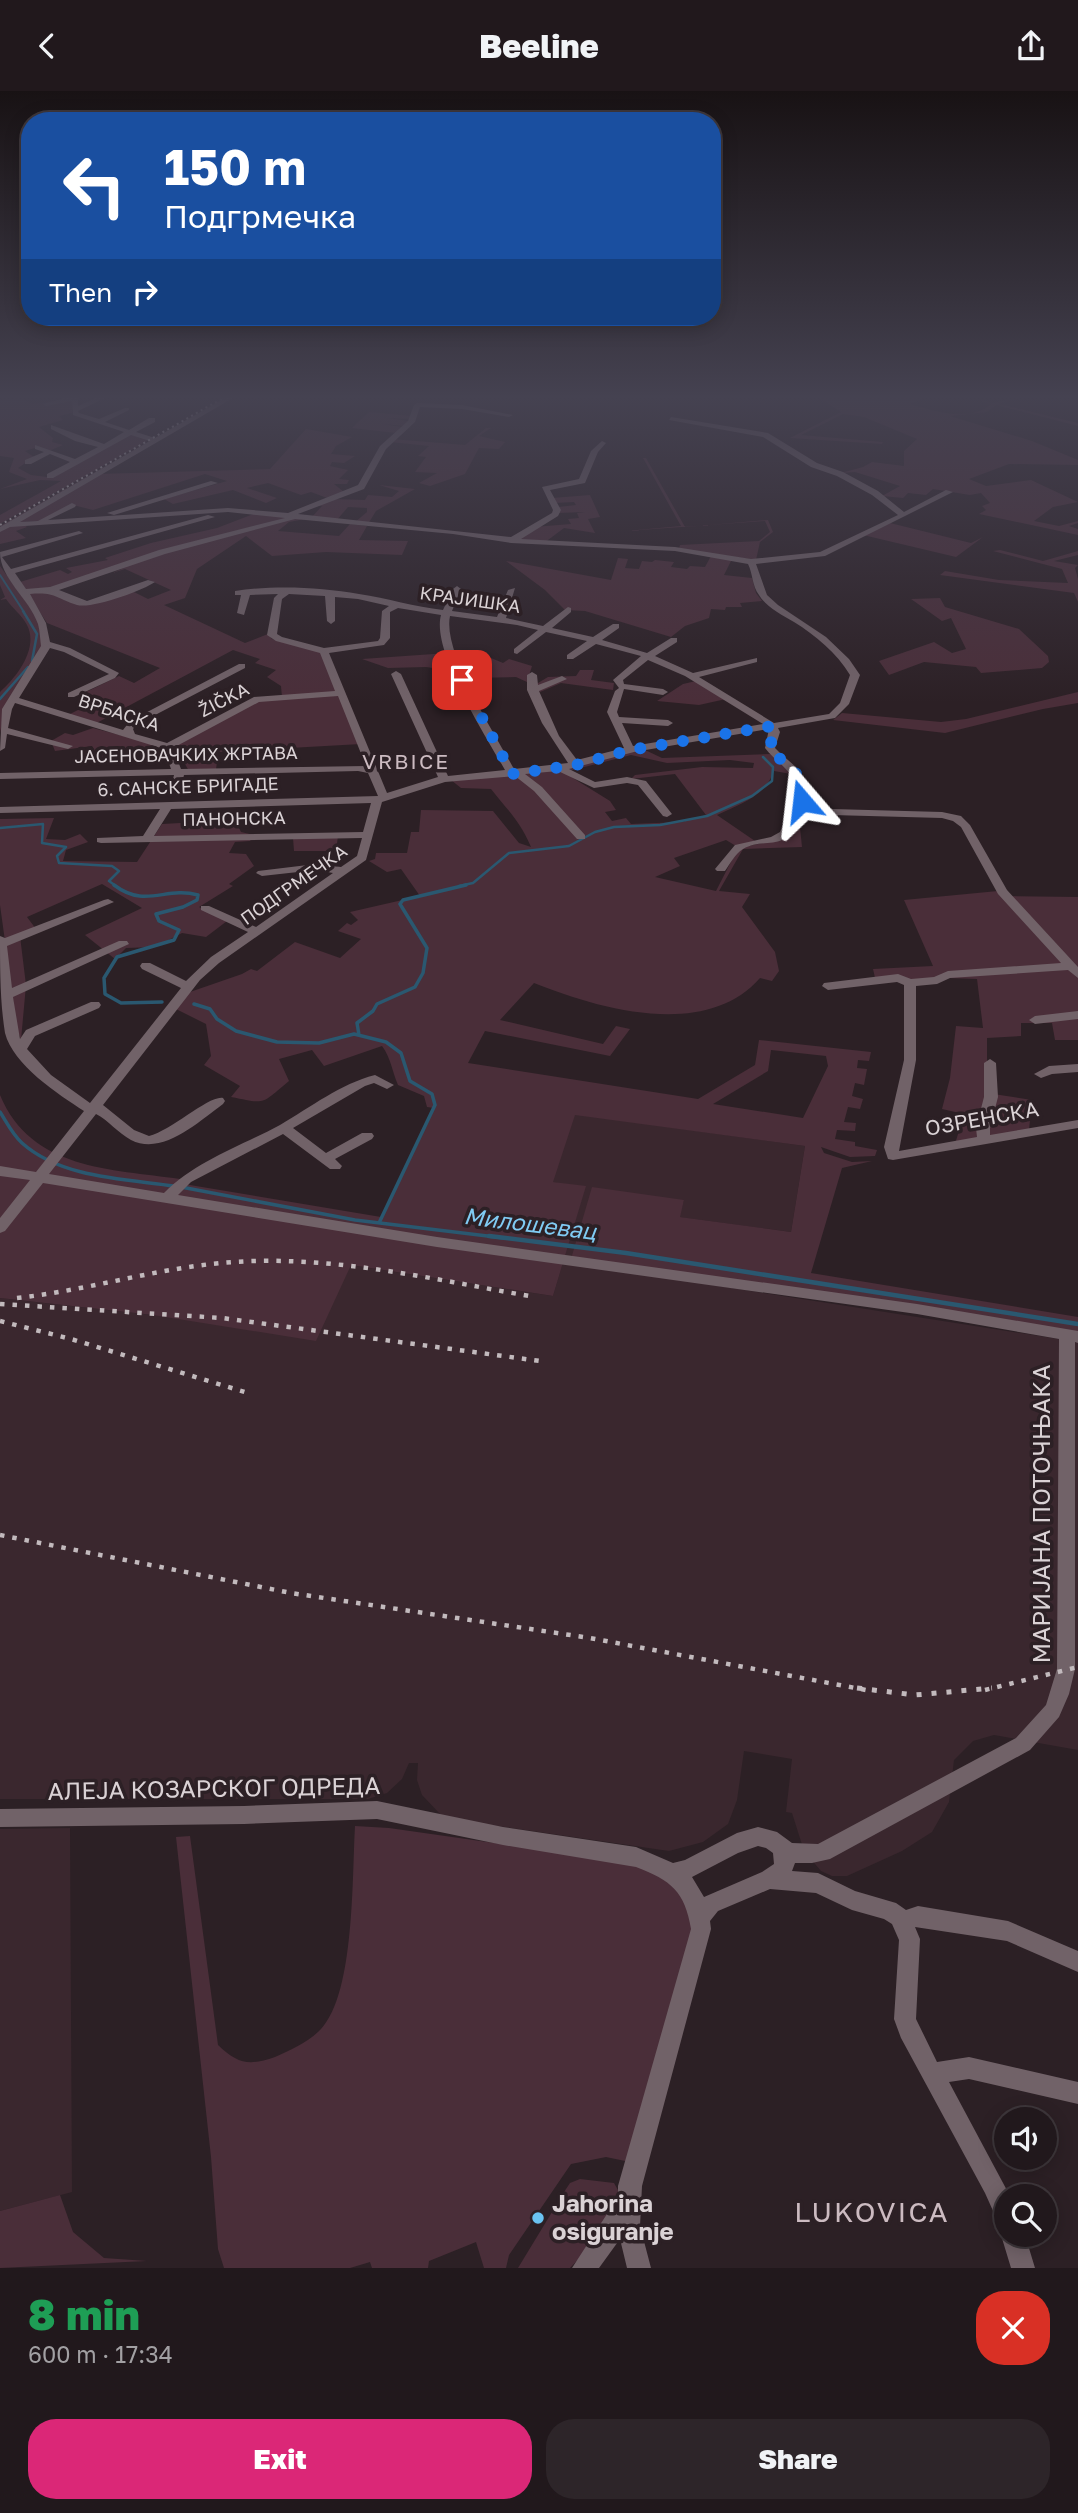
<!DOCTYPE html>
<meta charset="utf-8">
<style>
body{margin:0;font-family:"Golos Text",sans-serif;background:#2d2529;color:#f1f3f6;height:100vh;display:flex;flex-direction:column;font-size:26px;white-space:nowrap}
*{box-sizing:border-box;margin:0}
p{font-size:23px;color:#a2a0a3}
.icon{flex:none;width:38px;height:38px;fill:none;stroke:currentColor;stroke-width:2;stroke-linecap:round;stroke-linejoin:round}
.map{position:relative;height:2177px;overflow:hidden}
.sheet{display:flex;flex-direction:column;background:#21181c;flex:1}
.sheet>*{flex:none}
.guide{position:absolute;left:21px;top:21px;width:700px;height:214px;border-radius:28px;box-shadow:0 4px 18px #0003,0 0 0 2px #3e373b;background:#1a4fa0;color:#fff;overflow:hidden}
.tools{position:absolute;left:994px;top:2016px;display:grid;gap:14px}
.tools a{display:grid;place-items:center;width:63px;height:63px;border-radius:50%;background:#21181c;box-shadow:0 4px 18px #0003,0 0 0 2px #3e373b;font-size:35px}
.pin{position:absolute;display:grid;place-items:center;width:60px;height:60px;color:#fff;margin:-30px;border-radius:14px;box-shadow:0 4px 10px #0006}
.me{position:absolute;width:77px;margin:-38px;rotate:343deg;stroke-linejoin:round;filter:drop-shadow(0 0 5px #0008)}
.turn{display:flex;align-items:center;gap:24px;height:147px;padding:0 28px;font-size:32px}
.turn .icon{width:91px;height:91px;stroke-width:2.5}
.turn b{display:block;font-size:49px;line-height:60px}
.then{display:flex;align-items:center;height:66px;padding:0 28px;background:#0003;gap:14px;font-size:26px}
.round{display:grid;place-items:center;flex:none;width:74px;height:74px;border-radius:28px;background:#2d2529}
.headline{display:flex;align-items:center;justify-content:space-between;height:119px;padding:0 28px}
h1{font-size:42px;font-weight:800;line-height:52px;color:#1e9e55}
.cta{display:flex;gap:14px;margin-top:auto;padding:14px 28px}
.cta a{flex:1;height:80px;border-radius:28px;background:#db2777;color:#fff;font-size:28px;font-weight:800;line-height:80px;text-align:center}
.cta a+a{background:#2d2529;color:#f1f3f6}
header{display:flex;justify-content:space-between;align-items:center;height:91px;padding:0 28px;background:#21181c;font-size:32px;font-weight:800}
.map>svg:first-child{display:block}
.built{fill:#3a272e}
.green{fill:#4a2e39;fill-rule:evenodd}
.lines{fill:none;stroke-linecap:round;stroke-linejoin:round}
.stream-far3{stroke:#2a5870;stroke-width:2}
.stream-far2{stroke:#2a5870;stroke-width:2.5}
.stream-far1{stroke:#2a5870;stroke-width:3.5}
.stream{stroke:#2a5870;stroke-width:4.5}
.minor{fill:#716268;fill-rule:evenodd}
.rail-far2{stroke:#c2babd;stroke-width:2;stroke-dasharray:2 3.5;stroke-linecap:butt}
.rail-far1{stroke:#c2babd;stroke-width:4.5;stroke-dasharray:4.5 8;stroke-linecap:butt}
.rail{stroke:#c2babd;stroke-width:5;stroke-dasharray:5 10;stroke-linecap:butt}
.route{stroke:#1a73e8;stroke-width:12;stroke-dasharray:0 21.6}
.poi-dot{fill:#6ac3f1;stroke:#2c2025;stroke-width:2.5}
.labels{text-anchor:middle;stroke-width:7;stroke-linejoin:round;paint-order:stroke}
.far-street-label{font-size:18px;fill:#dad2d5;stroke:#2c2025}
.far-quarter-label{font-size:21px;letter-spacing:2px;fill:#ccbbc1;stroke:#2c2025}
.street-label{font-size:21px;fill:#dad2d5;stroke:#2c2025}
.water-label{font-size:23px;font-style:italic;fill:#80cbf3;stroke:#2c2025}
.near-street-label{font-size:24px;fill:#dad2d5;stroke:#2c2025}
.near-poi-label{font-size:24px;font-weight:bold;fill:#dad2d5;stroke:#2c2025;text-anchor:start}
.near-quarter-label{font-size:28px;letter-spacing:2px;fill:#ccbbc1;stroke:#2c2025}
</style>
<header><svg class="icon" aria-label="back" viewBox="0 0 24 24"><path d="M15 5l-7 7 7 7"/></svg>Beeline<svg class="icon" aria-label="share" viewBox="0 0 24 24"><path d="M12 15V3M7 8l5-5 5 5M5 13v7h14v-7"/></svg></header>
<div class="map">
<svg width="1078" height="2177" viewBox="0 0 1078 2177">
<rect width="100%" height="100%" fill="#2c2025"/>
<path class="built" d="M574,1023L805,1055L791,1141L679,1126L684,1109L571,1172L1078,1251V1659L994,1644L973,1650L954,1669L949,1711L932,1741L902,1760L847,1785H832L821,1780L804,1760L792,1722L786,1721L792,1668L744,1660L737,1709L728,1733L703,1751L669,1760L456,1729L441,1724L422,1704L417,1689L418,1672H409L402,1688L387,1702L368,1708H0V1207L153,1224L351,1174L553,1205L585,1096L552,1091Z
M70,1737L72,2101L0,2120V1738Z"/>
<path class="green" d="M18,307L34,313L73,307L72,322L59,325L63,329L39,336L53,347L52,351L63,354L49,360L38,356L25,360L34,366L18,377L31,384L47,386L131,343L149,349L0,433V424L61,390L40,389L0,398L27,388L9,381L14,367L0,365V309Z
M820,307H925L910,313C933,320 971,332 991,313L973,307L993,312L1016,307L999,313L1078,332V335L996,314L987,321L950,325L1032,350L1078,369V374L1009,373L969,388L986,395L1031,389L1078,411L1053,416L1034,430L1059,435L1078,430V432L1069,435L1078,438V444L979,423L986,419L982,415L990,412L981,402L970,404L933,398L926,404L908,402L903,407L882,405L900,395L855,381L841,382L863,376L872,371L904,375V360L917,348L864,326L843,323L801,344L883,351L882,353L790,347L841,321Z
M369,321L412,325V328L386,327L409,330L404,335L382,333L403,336L396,342L352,337Z
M486,337H491L479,345L505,351L499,358L479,357L465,383L430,395L419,392L437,382L415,381L426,366L418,365L429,355L390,351L392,348L465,354Z
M306,338L352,346L336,355L331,363L355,365L344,372L332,371L330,375L348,379L339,388L349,389L347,393H334L344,401L327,407L311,401L301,404L268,392L247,397L277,407L266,412L233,399L173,413L164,408L227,390L205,383L93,419L73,414L41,430L21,431L27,436L16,440L26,447L0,453V435L151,349L154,350L97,383L270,378Z
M643,367H646L685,436L768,429L773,441L760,451L756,469L679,458L680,454L759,450L770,441L765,430L626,440L681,435Z
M379,394L415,398L376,420L368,433L354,432L367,421V417L348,416L336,430L311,427L322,415L311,414L331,408L365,409L368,404L392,406L399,400Z
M590,404L600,426L588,428L595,442L564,437L544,452L514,449L534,436L571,433L568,428L579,427L577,422L585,421L558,422V416L576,414L574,411L555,412L552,407Z
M256,422L305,428L289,431L278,440L339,445L350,433L367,435L359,449L408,450L402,464L326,461L272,465L246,445L197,478L185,507L164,514L245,552L268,543L272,548L320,559L361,653L218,661L216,679L189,680L181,666L174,663L175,654L257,610L282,606L281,595L267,586L276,579L255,572L260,568L233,559L91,635L66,625L100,608L86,601L119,585L134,592L160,577L47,532L20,491L60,479L68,483L72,481L66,477L108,469L105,467L151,452L217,437ZM126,476L112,482L125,478L171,499L148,508L132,500L79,513L53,498Z
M890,432L971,452L983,446L956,466L863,444Z
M1000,459L1043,470L1078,460V464L1054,470L1078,474L1075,477L1078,488V511L1074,502L940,484L945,480L999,489L1068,492L1062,478L993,460Z
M711,465L732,468L724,484L752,487L756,502L762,510L740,512L742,516H726L725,519L711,518L709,527L685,535L671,546L585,520L565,519L545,499L506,470L611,489L618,467L628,468L625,477L639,478L642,470L652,471L655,469L674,471L671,476L687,478L690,475L705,476Z
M0,475L39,529L44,556L3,627L0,642V601C17,586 39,557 27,534C22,524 12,517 6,508L0,509L5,506L0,494Z
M940,507L945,516L1019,538L1048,565L1049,571L1042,577L981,582L976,576L924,571L889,584L879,570L934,551L952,562L966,558L951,527L942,530L911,508Z
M448,562L453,580L426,576L388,577L362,568Z
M484,564L503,572L509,568L532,575L527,591L516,586L468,587L458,574L476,573Z
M580,579H594L591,589L614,592L613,599L561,592L540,601L533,595L548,586L576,585Z
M696,590L726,608L699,614L657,610L683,593Z
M1078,601V612L1043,618L945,642L833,629L842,622L941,631L966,628Z
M93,637L154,653L120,674H102L92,655L55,660L51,650L65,642L73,644Z
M643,658L662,667L771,663L791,683L774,680C765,706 741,712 717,724L755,750L736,755L726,749L674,767L680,775L655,786L716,800L738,757L788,747L795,736H800L802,756L743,758L719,800L750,803L742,816L775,861L779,880L772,890L760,887C706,949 599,918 534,892L500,929L603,953L616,935L630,938L610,965L485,940L468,972L698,1008L755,974L759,949L871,961L869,970L858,969L857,977L867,978L864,994L855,992L852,1005L863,1008L860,1018L848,1016L844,1031L856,1032L855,1040L837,1039L835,1048L855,1051V1055L877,1059L875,1065L850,1066L821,1056L824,1062L852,1071L872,1070L842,1077L811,1182L1078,1226V1243L571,1168L592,1096L684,1109L680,1126L791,1141L805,1055L575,1024L553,1091L586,1095L553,1205L351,1174L316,1250L153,1224L0,1207V1004C31,1079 111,1078 180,1088L178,1092L381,1126L434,1017L427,1016L424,1005L398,994C392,980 391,967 382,955L324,975L312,959L279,968L289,990C260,1014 267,1013 231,1006L240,995L204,974L211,965L206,933L176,918L190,901L242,883L251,878L257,880L295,851L340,867L361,848L338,840L347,832L351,834L358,829L350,821L420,805L401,778L387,781L369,770L375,768L376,762H407L411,741H419L421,719L493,720L519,752L531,756C519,728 508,720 491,698L461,697L451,689L560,679L610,710L616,719L605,721L612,730L626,727L631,733L682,731L706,724L675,683L631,688L635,684L702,676L753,677L754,672L730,669L667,672L631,664L569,680L564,678ZM771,959L826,965L828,975L803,1027L713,1013L768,980Z
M54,727L46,748L65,749L80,743L88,751L66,759L63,770L137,771L162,733L235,729L241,741L254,744L250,750L235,751L229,762L246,763L254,775L229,793L233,795L199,816L227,830L206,846L182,842L155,856L126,857L115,868L85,844L142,817L102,793L27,826L36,838L20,845L26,894L21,949L17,937L0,814V728Z
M338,745L336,760H294L293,747Z
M998,800L1002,805L1078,806V876L1070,875L1078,884V949H1055L1052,932H1021V945L987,947V1002L1032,1009L1029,1039L955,1053L964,1023L942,1018L950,987L956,935L983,937L977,888L949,887L876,891L873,878L933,875L904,809Z
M355,1735L389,1737L641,1773L659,1777L696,1823L630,2071L606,2066L571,2073L509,2164L506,2177H484L476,2151L429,2170L428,2177H372L370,2171L350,2177H224L218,2158L211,2066L176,1746L190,1745L218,1954C238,1973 249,1975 275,1966C289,1960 310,1950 321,1938C355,1902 352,1785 355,1735Z
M580,2088L614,2092L619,2101C606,2130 593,2155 570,2177H518L566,2098L570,2092Z
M60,2104L73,2141L104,2167L147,2170L0,2177V2120Z"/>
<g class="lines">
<path class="stream-far3" d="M0,484L24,521"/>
<path class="stream-far2" d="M23,520L37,543L32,570
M0,608L28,576
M0,737L43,733L42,752L66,756L57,765L59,772L112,775L119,780L109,790L116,795
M459,795L473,792L509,762L569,755L595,741L614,736L660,734L707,725L752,705L772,690L773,676L763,666"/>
<path class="stream-far1" d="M114,794C146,818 165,795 198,804L197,809L183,816L156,823L159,830L179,839L174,849L117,866L104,887L105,903L121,912L162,911
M194,913L210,918L217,928L236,940L277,951L319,952L354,943L386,951L401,962L410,990L432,1003L435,1014L379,1132
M359,944L357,932L373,920L377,913L415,896L423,882L427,857L400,813L403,809L466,794
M0,1021C7,1032 13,1044 22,1052C61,1087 125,1088 174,1095
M181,1096L355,1129L504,1147"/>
<path class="stream" d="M489,1145L626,1162L1078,1233"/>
<path class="minor" d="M65,307H78V315L96,307H105L78,320L79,322L99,328L125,317H129V319L105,331L129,339L149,327H155V331L136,341L155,347L225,307H233L20,431L38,430L72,412L76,414L75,416L48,429L228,417L288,422L358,394L380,355L408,330L414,314L417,312L462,314L513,324L509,326L462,318L420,316L415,331L386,358L364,398L298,423L511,446L552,422L553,419L542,396L579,388L591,360L602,350L606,352L598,361L585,392L550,399L561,419L558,425L521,448L675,456L751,468L820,461L898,424L872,404L837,385L811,376L763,346L669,329L671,326L768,342L817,372L843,381L878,400L904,421L946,399L953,401L825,465L756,473L767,504L778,514L826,546L849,568L860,584L849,613L835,627L778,637L780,641L775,657C785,668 801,677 806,691C810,699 806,706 809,713L832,718L942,721L961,725L970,734L1007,799L1078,876V887L1068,879L950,887L937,893L916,895V969L899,1060L977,1046L976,1037L984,1006V972L990,968L996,972L998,1006L990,1037V1044L1078,1029V1037L893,1069L888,1068L884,1056L904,969V894L897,891L828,899L822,895L824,892L898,883L911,888L934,886L948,880L1061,872L998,803L961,736L953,730L942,727L832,724L807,720L796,727C788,763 765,745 743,758C735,763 730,773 725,780H717L715,778L735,754L771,746L780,741L787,724L799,715L796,710C803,685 778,674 765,657L769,638L634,661L569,678L595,691L627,686L646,690L672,723L667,726L663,725L638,694L627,692L594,697L558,680L525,683L542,696L585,744V748H577L534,700L515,685L445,691L382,711L366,769L219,872L200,889L103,1014L134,1039L149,1045C171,1040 209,1004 223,1007L225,1010L223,1013C198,1031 163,1065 131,1049C118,1042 108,1029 96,1023L49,1083L164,1102C196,1070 241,1055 280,1034C311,1016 340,993 375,984L394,994L387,998L374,992L365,995L293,1037L326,1062L362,1042H372L374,1045L372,1048L335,1068L342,1075L340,1078H330L283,1043L191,1091L178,1104L437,1146L917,1213L1078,1240V1252L1075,1251V1578L1069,1603L1059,1626L1030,1659L830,1768L812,1772H795L792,1780L818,1782L855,1800L896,1812L906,1819L918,1815L1008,1830L1078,1860V1881L1007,1850L915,1836L920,1848L916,1928L937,1971L969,1966L1078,1991V2013L969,1988L949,1991L1010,2105H1006V2135L998,2131L985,2102L901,1947L894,1928L899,1849L892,1833L884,1828L852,1819L816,1802L770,1798L718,1820L710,1830L711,1838L642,2095L640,2135L651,2177H627L620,2148L599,2177H572L618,2106V2095L691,1838C685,1801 671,1789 636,1776L503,1754L377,1728L244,1733L0,1736V1718L244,1715L377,1710L503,1736L636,1756L673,1772L685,1769L737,1742L758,1736L777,1741L792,1752L818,1753L1016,1647L1046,1614L1057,1578L1059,1248L917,1223L437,1156L43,1092L5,1140L0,1142V1127L30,1089L0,1085V1075L36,1081L84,1020C58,1003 13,974 5,942C0,911 0,877 0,845L5,847L104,809L108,808L114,811L7,855L12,897L119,850H127L129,853L13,906L20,948L26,939L91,911H99L101,914L99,917L35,945L27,958L51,984L90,1012L181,897L142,878L140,875L142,872H150L186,890L211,866L248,841L201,819V815H209L256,836L333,782L316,779L262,785L256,782L258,780L316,773L341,776L357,765L362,747L101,752L97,751V747L143,745L160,718L0,722V716L378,705L368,682L358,680L184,684L180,701L175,704L170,701L174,684L0,688V682L171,678L164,658L15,612L12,618L8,637L73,655L68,658L7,643L5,657L0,660L2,618L41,555C40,548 40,540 38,533C29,507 0,488 0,461L79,440L83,442L2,466L11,478L208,424L215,426L15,482L26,498L50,496L159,459L285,427L228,421L10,436L0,441V436L150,350L131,344L53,387H47V383L70,371L50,363L31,373H25V369L44,361L35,358V354L75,368L98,356L75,350L51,338V334L104,353L124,341L73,324L72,310L46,315L43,313ZM295,428L453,443L511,452L675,460L748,473C753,483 752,495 759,504C767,517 781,523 794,531C815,544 837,562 850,584L840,612L829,623L774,632L699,586L757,571V567L693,582L655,565L677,551V547H671L647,562L602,549L619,537V533H613L593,546L552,537L571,521V517L568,516L543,535L506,527L515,497L508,499L497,526L452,520L461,498L457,495L453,498L443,519C415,516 387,507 359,503C320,496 274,494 235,500V504H241L237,522L244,524L250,504L278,503L274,507L267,544L276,550L320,562L335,600L254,606L167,652L135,643L133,638L136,634L245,577V573H239L130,630L123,639L19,607L50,557L64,561L109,583L68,602V606H74L115,587L119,582L70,557L50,551L46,532L30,503C57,501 54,507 77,514C92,518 142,500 155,491L148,489L87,510L59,499L165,463ZM289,503L325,505L327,530L331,533L335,530V506L358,508L389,515L382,520L380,547L378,550L324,557L282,546L277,543L282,508ZM398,517L441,524C431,560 487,647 505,679L448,685L401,583L396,580L391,583L438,686L387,702L329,562L384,554L390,547V521ZM450,525L517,534L538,539L514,558V562L517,563L546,541L587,550L567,564V568H573L596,553L641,565L613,589L619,597L615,600L607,621L624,657L577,669L559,645L539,600L567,588L562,585L538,594L537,584L532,581L527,584V599L542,632L568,672L514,678C496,645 442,561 450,525ZM648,569L685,585L763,633L633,655L622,632L668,635L673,632L668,629L619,626L617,621L624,598L663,604L668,601L663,598L624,593L623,589ZM338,605L366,675L181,678L173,657L259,611ZM371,712L363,741L154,745L171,718ZM758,1755L766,1757L773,1762L774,1773L762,1781L704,1806L692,1786L738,1762Z
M211,390L218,392L114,424L107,422Z
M1078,920V928L1035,933L1029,929L1035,925Z
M1078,973V981L1052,983L1041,987L1034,983L1049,975Z
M1006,2135V2144H1025L1035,2177H1011L1001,2144Z"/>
<path class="rail-far2" d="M0,434L223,307"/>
<path class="rail-far1" d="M17,1207C90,1199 160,1176 233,1171C335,1164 435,1189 535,1206
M0,1213L222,1227L540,1270
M0,1230L71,1248L248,1302
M0,1444L291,1502L590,1547L866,1599
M985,1599L1078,1576"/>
<path class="rail" d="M857,1597L915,1604L992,1597"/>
</g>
<linearGradient id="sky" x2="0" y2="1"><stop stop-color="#181214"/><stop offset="0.5" stop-color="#454251"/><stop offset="1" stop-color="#454251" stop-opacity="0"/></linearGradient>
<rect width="1078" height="612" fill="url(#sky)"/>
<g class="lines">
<path class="route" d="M462,589L512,683L576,674L630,659L772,635L775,641L769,657C782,673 812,686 802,710"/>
</g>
<circle class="poi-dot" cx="538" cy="2127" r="7"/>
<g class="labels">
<g class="far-street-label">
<text transform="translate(470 509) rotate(8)" y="6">КРАЈИШКА</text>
<text transform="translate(224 609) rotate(-27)" y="6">ŽIČKA</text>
<text transform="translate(119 622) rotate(18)" y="6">ВРБАСКА</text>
<text transform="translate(186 664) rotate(-1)" y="6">ЈАСЕНОВАЧКИХ ЖРТАВА</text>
<text transform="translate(188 696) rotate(-2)" y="6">6. САНСКЕ БРИГАДЕ</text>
<text transform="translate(234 728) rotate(-1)" y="6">ПАНОНСКА</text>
<text transform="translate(294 794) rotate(-35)" y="6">ПОДГРМЕЧКА</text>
</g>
<g class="far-quarter-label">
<text x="406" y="678">VRBICE</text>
</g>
<g class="street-label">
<text transform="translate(982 1028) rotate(-10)" y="7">ОЗРЕНСКА</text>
</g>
<g class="water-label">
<text transform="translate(530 1133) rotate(7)" y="8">Милошевац</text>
</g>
<g class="near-street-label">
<text transform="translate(1042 1423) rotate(-90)" y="8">МАРИЈАНА ПОТОЧЊАКА</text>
<text transform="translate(214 1698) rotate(-1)" y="8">АЛЕЈА КОЗАРСКОГ ОДРЕДА</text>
</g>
<g class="near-poi-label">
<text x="552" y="2121">Jahorina<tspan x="552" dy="28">osiguranje</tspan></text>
</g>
<g class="near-quarter-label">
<text x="872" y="2131">LUKOVICA</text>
</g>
</g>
</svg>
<div class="tools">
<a><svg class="icon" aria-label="sound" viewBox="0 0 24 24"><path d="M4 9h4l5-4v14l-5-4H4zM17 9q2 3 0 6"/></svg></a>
<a><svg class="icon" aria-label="search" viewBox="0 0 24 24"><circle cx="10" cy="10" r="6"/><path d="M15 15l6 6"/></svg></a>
</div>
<div class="pin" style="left:462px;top:589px;background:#d93025"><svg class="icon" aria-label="arrive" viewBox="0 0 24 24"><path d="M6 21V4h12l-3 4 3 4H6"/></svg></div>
<svg class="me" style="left:802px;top:710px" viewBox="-20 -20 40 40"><path d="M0-17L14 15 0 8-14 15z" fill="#1a73e8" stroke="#fff" stroke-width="4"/></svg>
<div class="guide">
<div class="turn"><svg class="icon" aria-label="left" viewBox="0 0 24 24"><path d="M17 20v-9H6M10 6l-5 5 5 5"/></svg><div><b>150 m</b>Подгрмечка</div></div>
<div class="then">Then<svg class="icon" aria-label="right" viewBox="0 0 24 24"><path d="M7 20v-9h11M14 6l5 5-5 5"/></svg></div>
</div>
</div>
<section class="sheet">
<div class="headline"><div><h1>8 min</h1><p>600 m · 17:34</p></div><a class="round" style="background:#d93025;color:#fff"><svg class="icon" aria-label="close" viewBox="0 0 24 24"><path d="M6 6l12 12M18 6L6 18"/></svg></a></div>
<div class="cta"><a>Exit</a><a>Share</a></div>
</section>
